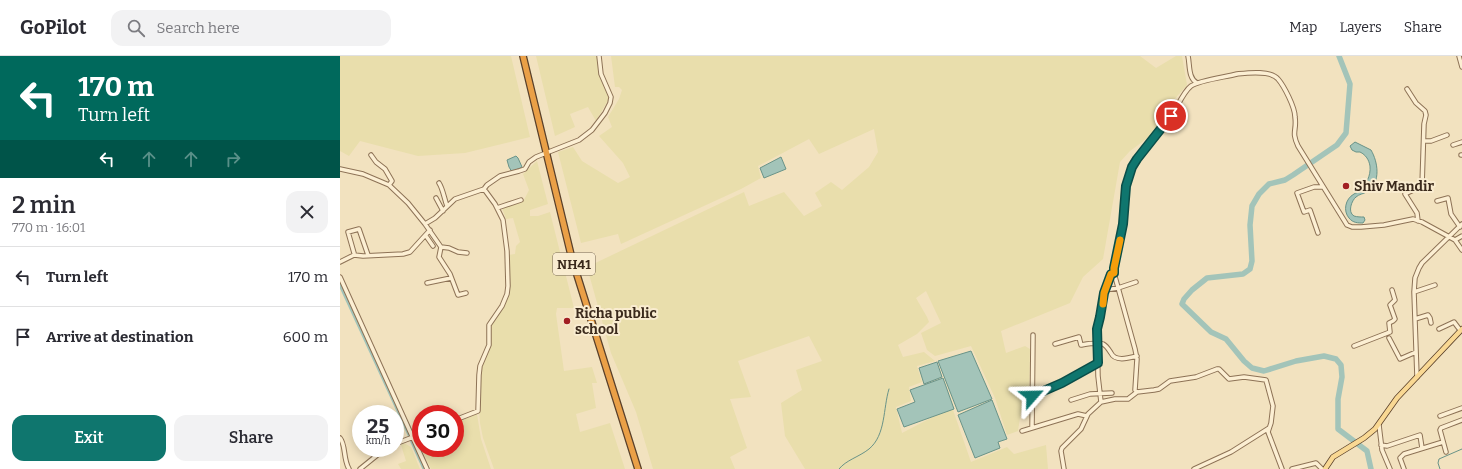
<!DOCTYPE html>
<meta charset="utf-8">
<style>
body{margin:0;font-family:Bitter,serif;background:#f2f2f3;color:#2b2b33;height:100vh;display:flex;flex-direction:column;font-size:15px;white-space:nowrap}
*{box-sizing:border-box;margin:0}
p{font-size:13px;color:#7c7c81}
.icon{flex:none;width:22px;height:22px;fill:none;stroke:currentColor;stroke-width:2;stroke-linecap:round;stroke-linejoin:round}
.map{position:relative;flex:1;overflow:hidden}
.side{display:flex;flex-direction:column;background:#fff;width:340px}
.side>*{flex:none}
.banner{background:#00695c;color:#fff;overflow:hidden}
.speed{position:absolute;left:12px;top:349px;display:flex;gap:8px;font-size:20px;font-weight:700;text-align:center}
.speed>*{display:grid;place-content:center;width:52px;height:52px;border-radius:50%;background:#fff;box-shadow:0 2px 10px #0003;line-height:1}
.speed small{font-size:10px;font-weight:400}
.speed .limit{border:6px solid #d22;background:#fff;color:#111}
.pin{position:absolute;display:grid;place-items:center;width:34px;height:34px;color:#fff;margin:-17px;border:2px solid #fff;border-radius:50%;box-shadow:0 1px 4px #0007}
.me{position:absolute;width:44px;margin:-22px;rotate:65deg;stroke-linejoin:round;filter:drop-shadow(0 0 3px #0008)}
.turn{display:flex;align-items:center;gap:14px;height:84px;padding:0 12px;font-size:18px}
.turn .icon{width:52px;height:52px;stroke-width:2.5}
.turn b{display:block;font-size:28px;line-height:34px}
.lanes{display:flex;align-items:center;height:38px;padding:0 12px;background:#0003;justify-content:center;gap:20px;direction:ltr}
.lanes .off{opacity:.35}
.round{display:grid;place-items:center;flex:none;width:42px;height:42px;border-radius:12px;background:#f2f2f3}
.head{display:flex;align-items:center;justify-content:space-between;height:68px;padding:0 12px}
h1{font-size:24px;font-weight:600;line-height:30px}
.button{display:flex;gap:8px;margin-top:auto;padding:8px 12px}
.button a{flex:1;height:46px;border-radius:12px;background:#0f766e;color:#fff;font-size:16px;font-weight:600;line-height:46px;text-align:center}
.button a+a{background:#f2f2f3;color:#2b2b33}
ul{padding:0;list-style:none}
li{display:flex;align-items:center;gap:12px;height:60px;padding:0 12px;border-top:1px solid #e1e1e2}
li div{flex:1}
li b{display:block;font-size:15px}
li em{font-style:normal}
header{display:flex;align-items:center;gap:24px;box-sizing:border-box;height:56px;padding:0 20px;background:#fff;border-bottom:1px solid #e1e1e2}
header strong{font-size:19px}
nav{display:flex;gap:22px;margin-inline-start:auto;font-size:14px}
.search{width:280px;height:36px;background:#f2f2f3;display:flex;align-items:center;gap:10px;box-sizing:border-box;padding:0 14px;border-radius:12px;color:#7c7c81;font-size:15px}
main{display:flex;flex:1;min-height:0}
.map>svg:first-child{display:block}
.farmland{fill:#e9deac}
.water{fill:#a3c4b9;stroke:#699388}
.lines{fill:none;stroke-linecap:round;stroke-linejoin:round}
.stream{stroke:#699388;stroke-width:1}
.canal{stroke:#a3c4b9;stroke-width:3}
.river{stroke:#a3c4b9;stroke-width:5.5}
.minor-casing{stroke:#8d7256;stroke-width:5.5}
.major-casing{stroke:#5a402a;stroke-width:6}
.highway-casing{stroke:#5a402a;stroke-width:8}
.minor{stroke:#fcefd3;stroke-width:3.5}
.major{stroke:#f9d893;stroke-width:4.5}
.highway{stroke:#eaa047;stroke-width:5.5}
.route-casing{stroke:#0a4d48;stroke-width:10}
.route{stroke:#0f766e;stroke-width:7}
.slow{stroke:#f59e0b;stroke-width:7}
.poi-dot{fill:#a21f23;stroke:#f9ecd0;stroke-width:1.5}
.labels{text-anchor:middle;stroke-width:4;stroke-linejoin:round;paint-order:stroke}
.shield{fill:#f9ecd0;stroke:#746452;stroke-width:1}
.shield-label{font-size:13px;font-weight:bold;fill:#3b2a1c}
.poi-label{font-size:14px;font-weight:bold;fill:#3b2a1c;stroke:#f9ecd0;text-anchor:start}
</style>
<header>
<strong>GoPilot</strong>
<div class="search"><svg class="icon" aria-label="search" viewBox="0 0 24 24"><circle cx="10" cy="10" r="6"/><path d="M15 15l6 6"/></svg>Search here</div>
<nav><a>Map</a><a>Layers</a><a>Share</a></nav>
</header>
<main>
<section class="side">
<div class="banner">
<div class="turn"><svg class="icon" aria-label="left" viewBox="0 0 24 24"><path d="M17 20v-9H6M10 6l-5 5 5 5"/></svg><div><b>170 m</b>Turn left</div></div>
<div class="lanes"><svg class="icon" aria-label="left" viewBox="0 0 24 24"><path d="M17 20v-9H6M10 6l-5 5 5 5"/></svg><svg class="icon off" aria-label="ahead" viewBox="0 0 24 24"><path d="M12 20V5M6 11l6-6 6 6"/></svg><svg class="icon off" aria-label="ahead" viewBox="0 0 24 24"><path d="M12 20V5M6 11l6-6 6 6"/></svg><svg class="icon off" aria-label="right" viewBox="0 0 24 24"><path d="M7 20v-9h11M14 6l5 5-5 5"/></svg></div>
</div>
<div class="head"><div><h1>2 min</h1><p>770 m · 16:01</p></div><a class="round"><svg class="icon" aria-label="close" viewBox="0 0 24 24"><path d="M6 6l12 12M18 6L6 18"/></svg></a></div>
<ul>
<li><svg class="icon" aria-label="left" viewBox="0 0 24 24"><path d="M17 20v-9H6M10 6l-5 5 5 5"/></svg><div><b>Turn left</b></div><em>170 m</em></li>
<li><svg class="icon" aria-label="arrive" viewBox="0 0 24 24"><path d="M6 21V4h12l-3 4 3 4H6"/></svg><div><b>Arrive at destination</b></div><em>600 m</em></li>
</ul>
<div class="button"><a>Exit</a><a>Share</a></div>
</section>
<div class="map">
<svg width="1122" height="413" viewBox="0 0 1122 413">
<rect width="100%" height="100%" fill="#f2e2bf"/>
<path class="farmland" d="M0,0H171L190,81L125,97L78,100L20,85L9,100L0,95Z
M196,0H257L259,18L270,41L256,65L248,51L230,58L235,71L215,80Z
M271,0H800L816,12L836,0H842L847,29L826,53L813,78L790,95L780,106L763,203L743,221L730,247L661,275L666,297L685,290L690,293L689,355H681L678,375L667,379L655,342L631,290L595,300L587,294L581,277L601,267L586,235L576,242L587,261L589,266L577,278L558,289L563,301L584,296L595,305L577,310L582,326L569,331L571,345L556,351L562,377L612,351L631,406L667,391L674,398L706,389L708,413H465L445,380L441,347L462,334L456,314L482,305L469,280L398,305L411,341L390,343L407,392L390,401L395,413H313L296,356L271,297L247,211L404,136L409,150L444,136L464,160L482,150L475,137L491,126L502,134L529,111L538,96L534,73L479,98L469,83L418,110L421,122L401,133L281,188L278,178L241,187L218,96L233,91L242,105L278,127L290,121L283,107L259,80L272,71L268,61L279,43L282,34L279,31H275Z
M197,105L208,148L190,154V160H198L210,156L234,252H217L216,258L224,315L252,311L257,327H252L256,352L236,358L240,376L270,367L285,413H154L143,382L140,367L139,353L142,311L148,297L151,283V267L158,259L167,243L170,215L168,199L175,198L176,190L180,186L173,162L166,163L162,152L184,144L189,134L183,118Z
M137,358L141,383L151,413H91L81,392H91L92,394L99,392H115V367Z
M64,387L71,391L80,413H61L58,408L66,405L61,389Z"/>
<path class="water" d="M1015,86L1031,94C1038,106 1041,126 1028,135C1024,138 1019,138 1016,141C1012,144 1007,156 1014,160C1017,161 1021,161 1024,161L1025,164L1023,167C1018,167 1013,167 1009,162C1003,155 1005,143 1014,138C1015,137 1018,137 1019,135C1026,129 1031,120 1030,110C1029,104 1026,99 1020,96H1016L1012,94L1010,90Z
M176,100L178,102L182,111L172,116L169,111L167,104Z
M441,101L446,113L424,122L420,112Z
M631,295L652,343L618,356L598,305Z
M597,306L602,321L584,328L579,312Z
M603,322L614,353L564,371L557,353L575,346L570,334Z
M652,344L667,383L658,386L660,392L635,402L618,359Z"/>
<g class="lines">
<path class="stream" d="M499,413C506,404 519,401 529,393C546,379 543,352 549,333
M1100,413L1098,407L1099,403L1122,393"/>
<path class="canal" d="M0,229L70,381
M71,384L84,413"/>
<path class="river" d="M999,0L1010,28L1006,77L997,89L953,119L945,124L929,128L919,138L912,150L910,169L912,205L910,213L903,218L867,222L852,234L844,243L842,248L871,276L886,283L904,305L912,312L924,315L956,305L984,300L996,303L1001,309L1002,321L998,343V373L1027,395L1031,413"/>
<g class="minor-casing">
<path id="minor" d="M848,0C850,9 848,22 857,27
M1119,0L1122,11
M1067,33L1076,47L1085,55L1086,59L1084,68L1082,130L1065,138L1077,157L1078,165
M1084,85H1091L1107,79
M1113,89L1122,86
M31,99L36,106L45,113L52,125L49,129
M1121,99H1122
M0,113L23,118L49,129L68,147L85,168L101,191L109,192L118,196L127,197
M99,127C103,133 104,142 107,150
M96,142L103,155
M1097,145L1108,142L1111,158L1120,171
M157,152L181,144
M85,168L95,162L115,143L144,133L147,129L160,120L179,115L185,113L189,106L196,101L239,84L252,74L265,57L270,47L271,41L261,18L259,0
M978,177L970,154L964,156L957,137L974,131H983
M86,180L93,190
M1115,184L1122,180
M101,191L99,201L110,218L118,239L126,237
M14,197L8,176L19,173L28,199
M0,206L14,199L23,200L63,198L70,196L90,174
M774,217L795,293L797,303L795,334L797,336
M0,221L87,413
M87,227L111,222
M765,234L778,232L796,226
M1074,236L1095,229
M1075,263L1088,259L1090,262L1091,267
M1099,273L1114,266L1120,274
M1049,282L1060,303L1076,296
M715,288L739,281L741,289C747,288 757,286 763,288C767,290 769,294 771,297C775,306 789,302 797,300
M1014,290L1050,276L1049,267L1053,265L1055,263L1050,249L1055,244L1052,234
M1077,321L1074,236L1075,222L1079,212L1082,207L1122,168
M692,340L722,327L759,307
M731,344L750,338L772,337
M761,346L758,320L757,273L762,250L764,237L771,218L774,217V212C776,197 781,182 783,167C786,148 784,129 792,111C800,94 820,76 831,61C837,52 843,36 851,30C860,24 886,21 897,18C907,17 931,14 938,23C944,30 955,51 955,61C957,75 951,75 958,90L1007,169L1012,171H1021L1044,169L1073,163L1082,166L1115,184L1122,194
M1100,360L1122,352
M115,364L138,355L139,319L140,310L149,289V269L162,250L167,238L168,230L167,195L163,164L155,148L144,133
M1039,369L1042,394L1050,413
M692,372L693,279
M682,375L738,358L747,360
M0,382C6,389 3,403 9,413
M55,388L81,378
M1041,389L1047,390L1080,379L1082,392
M1106,396L1100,374L1101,372L1122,364
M20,413L46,392
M724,413L721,395L722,392L741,373L748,358L761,346L775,343H788L797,336L814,334L819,333L830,325L856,321L877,313H879L889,323L904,321L926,324L933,350L931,367L928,376L942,413
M854,413L891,396L929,372
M952,413L976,407L982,413
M1064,413L1060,402L1064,398L1103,386"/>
</g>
<g class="major-casing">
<path id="major" d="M985,413L993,401L1024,382L1035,373L1057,342L1122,273"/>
</g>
<g class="highway-casing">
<path id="highway" d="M183,0L232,203L298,413"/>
</g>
<use href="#minor" class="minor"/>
<use href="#major" class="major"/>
<use href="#highway" class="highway"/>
</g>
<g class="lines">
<g class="route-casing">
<path id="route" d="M692,340L722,327L758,307L757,273L760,261L764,237L771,218L774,217V212L783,168L786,130L792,111L797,103L831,60"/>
</g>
<use href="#route" class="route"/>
<path class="slow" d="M763,248L764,237L771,218L774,217V212L780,184"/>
</g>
<g class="poi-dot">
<circle cx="1006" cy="130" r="4"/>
<circle cx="227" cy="265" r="4"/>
</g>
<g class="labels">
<rect class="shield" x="213" y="197" width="42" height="22" rx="3"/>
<g class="shield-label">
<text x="234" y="213">NH41</text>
</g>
<g class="poi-label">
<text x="1014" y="135">Shiv Mandir</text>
<text x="235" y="262">Richa public<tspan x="235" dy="16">school</tspan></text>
</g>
</g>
</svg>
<div class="speed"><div>25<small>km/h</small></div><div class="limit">30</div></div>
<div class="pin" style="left:831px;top:60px;background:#d93025"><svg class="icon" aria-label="arrive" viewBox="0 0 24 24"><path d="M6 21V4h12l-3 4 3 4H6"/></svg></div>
<svg class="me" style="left:692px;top:340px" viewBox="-20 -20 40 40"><path d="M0-17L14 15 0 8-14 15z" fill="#0f766e" stroke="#fff" stroke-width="4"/></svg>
</div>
</main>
